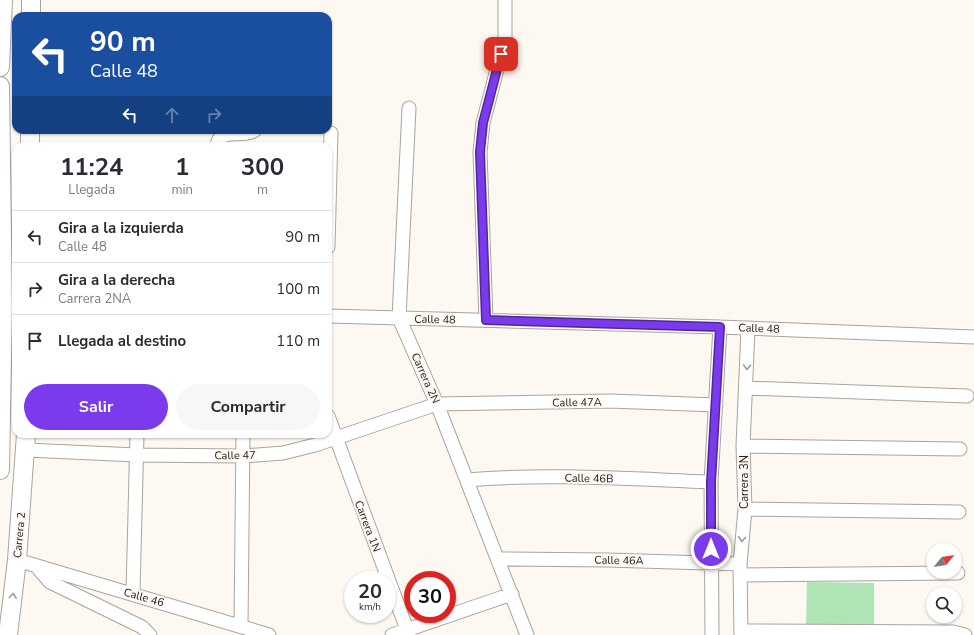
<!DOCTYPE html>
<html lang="es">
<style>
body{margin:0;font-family:"Nunito Sans",sans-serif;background:#f7f7f7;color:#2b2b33;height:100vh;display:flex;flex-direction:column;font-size:15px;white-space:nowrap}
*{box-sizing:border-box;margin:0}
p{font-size:13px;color:#7c7c81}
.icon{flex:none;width:22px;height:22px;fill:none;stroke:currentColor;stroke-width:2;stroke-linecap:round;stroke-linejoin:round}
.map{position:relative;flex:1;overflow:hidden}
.sheet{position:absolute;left:12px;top:142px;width:320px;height:296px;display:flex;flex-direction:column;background:#fff;border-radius:12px;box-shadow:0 1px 3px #0004}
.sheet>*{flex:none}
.banner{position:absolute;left:12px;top:12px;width:320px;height:122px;border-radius:12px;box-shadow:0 1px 3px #0004;background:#1a4fa0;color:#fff;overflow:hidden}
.needle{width:26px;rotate:60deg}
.controls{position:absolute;left:926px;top:543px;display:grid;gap:8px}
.controls a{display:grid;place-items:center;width:36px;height:36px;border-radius:50%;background:#fff;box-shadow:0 1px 3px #0004;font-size:20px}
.speed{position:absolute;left:344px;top:571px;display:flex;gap:8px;font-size:20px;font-weight:700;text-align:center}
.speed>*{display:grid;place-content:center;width:52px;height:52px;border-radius:50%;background:#fff;box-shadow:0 1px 3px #0004;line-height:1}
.speed small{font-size:10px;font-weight:400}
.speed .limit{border:6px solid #d22;background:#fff;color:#111}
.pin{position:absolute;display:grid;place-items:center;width:34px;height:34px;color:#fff;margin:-17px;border-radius:8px;box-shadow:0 2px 6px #0006}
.me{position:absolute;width:44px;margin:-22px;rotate:0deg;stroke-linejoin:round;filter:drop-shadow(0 0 3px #0008)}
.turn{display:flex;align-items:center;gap:14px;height:84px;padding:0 12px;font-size:18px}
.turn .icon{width:52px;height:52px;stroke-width:2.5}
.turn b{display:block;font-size:28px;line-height:34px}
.lanes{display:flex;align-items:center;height:38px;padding:0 12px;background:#0003;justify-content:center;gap:20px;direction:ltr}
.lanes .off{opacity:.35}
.eta{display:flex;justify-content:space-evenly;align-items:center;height:68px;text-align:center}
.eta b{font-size:24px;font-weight:700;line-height:28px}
.action{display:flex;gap:8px;margin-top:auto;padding:8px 12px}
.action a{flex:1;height:46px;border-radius:24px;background:#7c3aed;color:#fff;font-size:16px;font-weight:700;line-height:46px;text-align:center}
.action a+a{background:#f7f7f7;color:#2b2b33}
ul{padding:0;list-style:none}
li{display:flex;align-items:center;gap:12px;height:52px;padding:0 12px;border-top:1px solid #e1e1e2}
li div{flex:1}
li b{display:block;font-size:15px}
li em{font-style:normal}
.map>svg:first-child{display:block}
.green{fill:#afe4b7}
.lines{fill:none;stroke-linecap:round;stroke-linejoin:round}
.minor-casing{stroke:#a9a49d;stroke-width:15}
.secondary-casing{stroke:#a9a49d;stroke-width:20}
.minor{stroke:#fff;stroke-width:13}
.secondary{stroke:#fff;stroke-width:18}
.oneway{stroke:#9c9c9a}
.route-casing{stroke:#51269a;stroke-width:10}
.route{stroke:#7c3aed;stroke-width:7}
.labels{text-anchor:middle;stroke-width:4;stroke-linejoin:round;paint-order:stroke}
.street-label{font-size:11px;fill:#24221f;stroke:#fdf8f1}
</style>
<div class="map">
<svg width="974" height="635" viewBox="0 0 974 635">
<rect width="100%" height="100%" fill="#fdf8f1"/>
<path class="green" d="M807,582L874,583V625L806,626Z"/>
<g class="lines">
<g class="minor-casing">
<path id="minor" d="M409,108L399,318L437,404L527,635
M217,146C219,126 243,139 255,130
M328,247L331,133
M328,316L720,327L974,337
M486,320L480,152L483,123L505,39V0
M746,388L967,396
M328,416L409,635
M743,446L960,449
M26,450L136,455L243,456L283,453L315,445L437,404L610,401L716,405
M467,480C548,473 630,479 711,482
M745,509L959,512
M498,559L607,560L740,564
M17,560L269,635
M36,566L50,582L142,627L150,635
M741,575L958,573
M133,593L137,434
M241,626L243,434
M741,631L953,632L965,635
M392,635L512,594
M712,635L711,482L720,327
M741,635L740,564L745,509L743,446L748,328"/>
</g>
<g class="secondary-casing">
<path id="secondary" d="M31,16V0
M0,67L3,0
M0,86L3,307L0,470
M30,146V130
M8,635L17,560L26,434"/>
</g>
<use href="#minor" class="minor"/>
<use href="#secondary" class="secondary"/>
</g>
<defs><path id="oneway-chevron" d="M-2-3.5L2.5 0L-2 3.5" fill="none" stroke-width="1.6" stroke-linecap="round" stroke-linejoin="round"/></defs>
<g class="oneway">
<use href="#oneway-chevron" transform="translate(747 367) rotate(92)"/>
<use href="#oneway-chevron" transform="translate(742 539) rotate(95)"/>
<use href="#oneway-chevron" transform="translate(13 596) rotate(-83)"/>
</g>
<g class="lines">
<g class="route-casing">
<path id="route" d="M501,54L483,123L480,152L486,320L720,327L711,482V549"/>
</g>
<use href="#route" class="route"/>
</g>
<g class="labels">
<g class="street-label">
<text transform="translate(435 319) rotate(1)" y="4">Calle 48</text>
<text transform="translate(759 328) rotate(2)" y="4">Calle 48</text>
<text transform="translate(426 378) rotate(66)" y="4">Carrera 2N</text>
<text transform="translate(577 402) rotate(-1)" y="4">Calle 47A</text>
<text transform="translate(235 455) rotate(-1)" y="4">Calle 47</text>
<text transform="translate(589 478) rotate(1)" y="4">Calle 46B</text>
<text transform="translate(744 482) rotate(-90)" y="4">Carrera 3N</text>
<text transform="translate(368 526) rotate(69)" y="4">Carrera 1N</text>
<text transform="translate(19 535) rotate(-85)" y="4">Carrera 2</text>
<text transform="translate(619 560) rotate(1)" y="4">Calle 46A</text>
<text transform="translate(144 597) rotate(16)" y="4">Calle 46</text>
</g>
</g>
</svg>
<div class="controls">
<a><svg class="needle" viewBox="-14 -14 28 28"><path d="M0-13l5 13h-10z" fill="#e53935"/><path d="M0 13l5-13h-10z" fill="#7c7c81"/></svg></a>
<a><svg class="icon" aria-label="search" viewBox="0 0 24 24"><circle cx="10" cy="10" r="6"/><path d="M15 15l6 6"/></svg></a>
</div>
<div class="speed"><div>20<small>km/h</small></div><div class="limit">30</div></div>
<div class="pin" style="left:501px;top:54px;background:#d93025"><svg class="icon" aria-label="arrive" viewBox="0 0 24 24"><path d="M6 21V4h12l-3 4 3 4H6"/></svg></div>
<svg class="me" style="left:711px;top:549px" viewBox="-20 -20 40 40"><circle r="17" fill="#7c3aed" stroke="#fff" stroke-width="3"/><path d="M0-11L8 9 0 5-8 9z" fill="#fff"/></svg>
<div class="banner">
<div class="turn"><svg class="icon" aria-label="left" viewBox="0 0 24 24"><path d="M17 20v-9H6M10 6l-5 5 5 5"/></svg><div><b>90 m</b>Calle 48</div></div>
<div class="lanes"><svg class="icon" aria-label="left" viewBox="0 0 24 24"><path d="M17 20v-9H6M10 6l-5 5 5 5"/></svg><svg class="icon off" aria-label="ahead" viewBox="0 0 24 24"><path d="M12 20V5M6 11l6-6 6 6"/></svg><svg class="icon off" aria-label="right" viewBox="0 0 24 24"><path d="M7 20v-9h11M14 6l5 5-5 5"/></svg></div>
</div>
<section class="sheet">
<div class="eta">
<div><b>11:24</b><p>Llegada</p></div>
<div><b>1</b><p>min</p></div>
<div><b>300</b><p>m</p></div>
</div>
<ul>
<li><svg class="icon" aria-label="left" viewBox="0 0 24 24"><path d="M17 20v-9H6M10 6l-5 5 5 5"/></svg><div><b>Gira a la izquierda</b><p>Calle 48</p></div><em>90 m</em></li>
<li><svg class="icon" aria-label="right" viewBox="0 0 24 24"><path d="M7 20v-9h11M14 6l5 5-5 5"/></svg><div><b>Gira a la derecha</b><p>Carrera 2NA</p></div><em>100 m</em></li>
<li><svg class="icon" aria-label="arrive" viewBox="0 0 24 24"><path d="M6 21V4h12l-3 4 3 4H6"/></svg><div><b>Llegada al destino</b></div><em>110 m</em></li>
</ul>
<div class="action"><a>Salir</a><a>Compartir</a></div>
</section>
</div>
